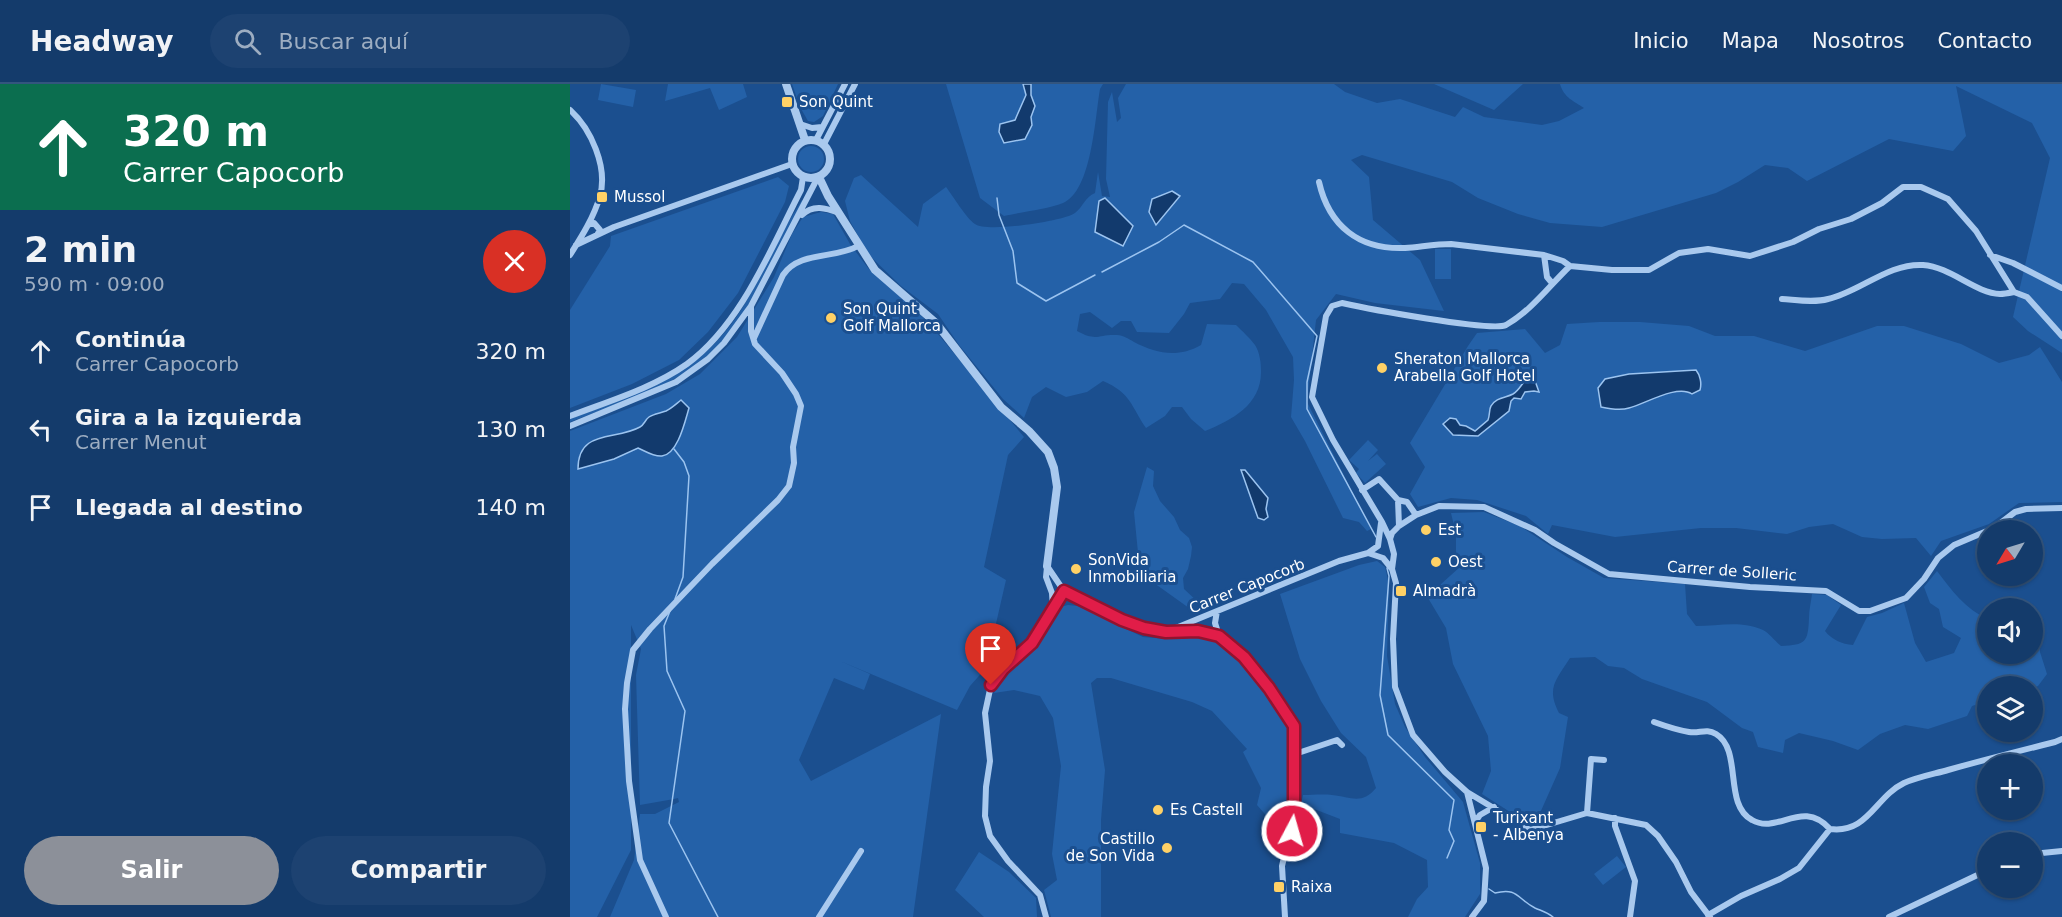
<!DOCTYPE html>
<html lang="es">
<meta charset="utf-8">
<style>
body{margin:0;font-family:"DejaVu Sans",sans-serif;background:#1d4271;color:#f1f3f6;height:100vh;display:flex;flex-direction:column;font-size:22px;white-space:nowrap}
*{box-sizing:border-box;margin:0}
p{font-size:20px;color:#9dadc1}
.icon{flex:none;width:33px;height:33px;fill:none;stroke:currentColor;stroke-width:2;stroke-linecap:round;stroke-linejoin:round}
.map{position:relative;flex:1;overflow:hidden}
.sheet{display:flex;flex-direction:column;background:#143b6b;width:570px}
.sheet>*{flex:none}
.banner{background:#0b6e4f;color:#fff;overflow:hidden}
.needle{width:39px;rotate:232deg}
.buttons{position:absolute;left:1407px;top:436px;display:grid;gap:12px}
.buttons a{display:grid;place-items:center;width:66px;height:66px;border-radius:50%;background:#143b6b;box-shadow:0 2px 4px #0004,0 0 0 2px #33557e;font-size:30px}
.pin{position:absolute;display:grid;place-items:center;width:51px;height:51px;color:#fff;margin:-62px -26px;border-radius:50% 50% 50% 0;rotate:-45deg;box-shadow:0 0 6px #0007}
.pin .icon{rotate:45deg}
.me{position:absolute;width:66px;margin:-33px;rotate:6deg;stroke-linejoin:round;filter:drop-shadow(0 0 4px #0008)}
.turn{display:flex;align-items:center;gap:21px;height:126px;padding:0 24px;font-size:27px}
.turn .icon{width:78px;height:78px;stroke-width:2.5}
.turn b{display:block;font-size:42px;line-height:51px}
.round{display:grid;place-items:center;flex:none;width:63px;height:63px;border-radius:32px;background:#1d4271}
.headline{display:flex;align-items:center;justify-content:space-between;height:102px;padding:0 24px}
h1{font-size:36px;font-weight:800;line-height:45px}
.primary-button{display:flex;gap:12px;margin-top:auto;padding:12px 24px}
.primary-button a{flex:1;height:69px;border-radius:36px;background:#8c9099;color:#fff;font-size:24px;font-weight:800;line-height:69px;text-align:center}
.primary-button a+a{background:#1d4271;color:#f1f3f6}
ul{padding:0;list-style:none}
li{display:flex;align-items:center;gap:18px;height:78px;padding:0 24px}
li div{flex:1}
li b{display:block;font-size:22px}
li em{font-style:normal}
header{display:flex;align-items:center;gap:36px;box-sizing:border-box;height:84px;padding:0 30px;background:#143b6b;border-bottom:2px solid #33557e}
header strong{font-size:28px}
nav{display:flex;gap:33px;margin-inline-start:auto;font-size:21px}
.search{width:420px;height:54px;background:#1d4271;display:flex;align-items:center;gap:15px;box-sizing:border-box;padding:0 21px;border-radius:33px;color:#9dadc1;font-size:22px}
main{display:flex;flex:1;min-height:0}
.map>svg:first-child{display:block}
.green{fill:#2461a8}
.water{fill:#123a6d;stroke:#9cc4f0;stroke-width:1.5}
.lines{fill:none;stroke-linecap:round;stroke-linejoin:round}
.stream{stroke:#9cc4f0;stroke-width:1.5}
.minor{stroke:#a9c9ee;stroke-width:6}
.tertiary{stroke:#a9c9ee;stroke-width:8}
.route-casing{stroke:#92132f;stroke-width:15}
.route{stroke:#e11d48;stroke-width:10}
.poi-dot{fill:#ffd166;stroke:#1b4f8f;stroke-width:2}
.labels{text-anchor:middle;stroke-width:6;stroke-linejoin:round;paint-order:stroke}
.poi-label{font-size:15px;fill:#fff;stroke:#1b4f8f;text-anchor:start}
.street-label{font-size:15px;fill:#fff;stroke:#1b4f8f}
</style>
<header>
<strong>Headway</strong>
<div class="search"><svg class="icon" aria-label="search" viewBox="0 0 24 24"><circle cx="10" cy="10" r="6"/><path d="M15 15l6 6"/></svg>Buscar aquí</div>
<nav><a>Inicio</a><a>Mapa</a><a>Nosotros</a><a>Contacto</a></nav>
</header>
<main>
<section class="sheet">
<div class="banner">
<div class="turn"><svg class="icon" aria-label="ahead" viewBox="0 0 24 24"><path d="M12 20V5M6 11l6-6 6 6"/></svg><div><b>320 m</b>Carrer Capocorb</div></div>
</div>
<div class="headline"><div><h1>2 min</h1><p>590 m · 09:00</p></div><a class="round" style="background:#d93025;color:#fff"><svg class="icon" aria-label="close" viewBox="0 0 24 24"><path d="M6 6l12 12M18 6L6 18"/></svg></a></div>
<ul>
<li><svg class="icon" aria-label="ahead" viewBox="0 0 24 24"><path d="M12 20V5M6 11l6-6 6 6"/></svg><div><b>Continúa</b><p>Carrer Capocorb</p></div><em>320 m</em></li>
<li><svg class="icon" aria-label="left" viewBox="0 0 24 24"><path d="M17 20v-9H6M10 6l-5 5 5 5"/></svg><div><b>Gira a la izquierda</b><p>Carrer Menut</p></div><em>130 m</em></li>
<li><svg class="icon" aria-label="arrive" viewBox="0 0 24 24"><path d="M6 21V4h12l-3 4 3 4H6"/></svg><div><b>Llegada al destino</b></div><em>140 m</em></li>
</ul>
<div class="primary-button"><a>Salir</a><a>Compartir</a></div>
</section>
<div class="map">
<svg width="1492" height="833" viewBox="0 0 1492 833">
<rect width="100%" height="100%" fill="#1b4f8f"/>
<path class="green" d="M31,0L66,6L63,23L28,16Z
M98,0H173L177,13L149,26L140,4L95,17Z
M222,0H268L253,32L244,38L238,37L230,23Z
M376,0H533L530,5C525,33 522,107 493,119C478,125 451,128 434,132L410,114Z
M556,0H764L775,8L807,19L830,15L885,33L893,23L914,33L972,41L989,37L1014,24C1004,17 994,14 990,0H1492V269L1458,247L1443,233L1480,74L1462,39L1386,2L1396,52L1383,67L1319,55L1237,97L1218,84L1195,81L1168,98L1146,109L1032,143L980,139L948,130L908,114L882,98L792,71L781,76L799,93L803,136L850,176L874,227L805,219L766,210L746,236L737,318L801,445L797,447L789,438L773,434L735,357L721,333L724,296L723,273L696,226L674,200L662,199L650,215L620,219L614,230L599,249L567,248L561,237H551L542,244L520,228L510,230L507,247C527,258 528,250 547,251C553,251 559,255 564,258C587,270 608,274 631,261L637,240L666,241C672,247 680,254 685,261C690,269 691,279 691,288C691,321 662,336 635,347L621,335L612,323H602L595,332L576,344C561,322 561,309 533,297L517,308L496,313L476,303L462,313L454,334L433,315L389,261L368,230L331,202L298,170L280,137L275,117L284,94L291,91L348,143L353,120L376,103C383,112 396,134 405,140C416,149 495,137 505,129C513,123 515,113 525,109L528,88L532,112L540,113L536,95L538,18L542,8L547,38L551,34L548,14Z
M864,0H953L924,26Z
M228 75a13 13 0 1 1 26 0a13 13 0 1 1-26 0Z
M208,93L219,102L215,118L168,209L138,248L109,276L62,300L0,324V226L40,162L41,152Z
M232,116L233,117C209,163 180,232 143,267C104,304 49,319 0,338V335C75,306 134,291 177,216C196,184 211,147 232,116Z
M251,128L263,130L280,160L298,184L357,237L454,353L438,371L414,483L436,496L422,557L431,567L400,602L387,626L270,577L300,590L294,606L264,594L229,676L241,697L371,630L343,833H40L64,776L70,730H85L109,718L108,714L104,715L70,721L66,591L71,565L61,541V766L27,833H0V347L96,310L130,290L167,253L204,193L222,150L233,133Z
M865,165H881V195H865Z
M1029,238H1070L1119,242L1145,252H1184L1235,267L1307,242H1334L1391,260L1429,279L1459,271L1470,263L1492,298V418L1449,419L1419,440L1371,457L1361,472L1346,454L1312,455L1292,453L1263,440L1239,443L1217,450L1166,444H1131L1045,453L982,441L978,450L956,432L907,416L881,414L848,423L840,410L855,383L840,359L898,262L907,249L955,245L975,269L990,261L997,240Z
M798,356L808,366L798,377L807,370L816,380L795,399L786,389L789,385L779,376Z
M577,383L584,387L583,402L590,417L604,433L610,446L619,454L622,463L621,472L618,485L613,494L614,505L628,518L619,524L570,489L564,428Z
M914,428L950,442L997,473L1034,494L1115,500L1117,530L1126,542C1149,542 1171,536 1193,546C1199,549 1205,557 1211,562C1236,561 1238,558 1239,534C1239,526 1241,518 1242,510L1257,511L1271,521L1255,547C1262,556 1272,560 1283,561L1297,533L1312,529L1334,519L1345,559L1356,578L1384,569L1391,554L1373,543L1369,525L1360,519L1354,503L1367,487C1381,506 1396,525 1417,535L1418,570H1462L1463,538L1466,536L1470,568L1477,590L1468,602L1463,604L1418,603L1417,617L1402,622L1397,632L1358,645L1335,641L1310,650L1288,666L1263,657L1229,649L1215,656L1213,669L1188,663L1183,648L1172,644L1137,618L1072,595L1054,584L1038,582L1025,573L1000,574C986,596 976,604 989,629L998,633L990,684L966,738L957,739L912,710L921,687L918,652L883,580L876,544L855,509L870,501L891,482L886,473V450L881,429Z
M807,477L815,483L819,500L817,572L825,620L835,643L855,673L893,718L910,779V810L895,833H838L847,815L858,803L857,776L824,759L770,749V735L731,720L733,711C742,711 753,710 762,711C781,713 792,721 806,704L796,673L771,649L751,617L730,575L710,510L789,481Z
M498,521L508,522L573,553L597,555L619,553L641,556L657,565L681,589L720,642L722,729L717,745L701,737L687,721L691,704L673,668L677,665L642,627L622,618L541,594H527L521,599L535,686L531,736V833H481L474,806L487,796L482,770L491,682L483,634L470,612L444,606L424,609L436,590L459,571L477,548L490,523Z
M409,768L439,788L466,814L467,833H414L385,806Z
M1047,772L1056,783L1033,801L1024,790Z"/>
<path class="water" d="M453,0H461V11L465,22L461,33L462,41L455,55L434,59L429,48L430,40L445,36L456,11Z
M602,107L610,112L586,141L579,128L582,115Z
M535,114L563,142L553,162L525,148L529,117Z
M1126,286C1130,291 1132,299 1130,306L1122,310C1107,300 1075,320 1059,324C1050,327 1040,325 1031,323L1028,304L1035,295L1059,290Z
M960,293L964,294L969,308L964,307L955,308L951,315L944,314L941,317L939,327L908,352L883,351L873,340L880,334L886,335L890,341L896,342L905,347L918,336C920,331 919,325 921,322C926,313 936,314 943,310C951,305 952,297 960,293Z
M111,316L119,324C115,337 108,370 92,372C84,373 75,367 68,364L44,375L8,385C8,345 45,357 70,343C74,341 75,336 79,333C83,330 91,329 96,327C102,324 106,320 111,316Z
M671,386H675L698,414L696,425L698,433L694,436L688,434Z"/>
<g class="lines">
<path class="stream" d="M427,114L429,131L443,167L447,199L476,217L525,191
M532,188L589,158L614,141L683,178L747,252L737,298V325L806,453
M104,365L114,378L119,392L113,493L105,515
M817,484L819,492L810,611L818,651L884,716L879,746L884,757L877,774
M100,527L94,542L97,587L115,627L99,739L148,833
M919,805L925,809C948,803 947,815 965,824C972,827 977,828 983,833"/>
<path class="minor" d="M0,26C21,45 38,83 30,112C24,133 12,152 0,171
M230,40L242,44L252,43
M246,56L275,0
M254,60L285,0
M749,98C759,142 789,166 835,164C850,163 865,160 881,160L974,171L977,193L982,199
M232,131C243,120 256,124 269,129
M18,141L24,139L30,146L27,151
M6,161L44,143L222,80
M974,171L993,177L1000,182
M1420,171L1443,179L1492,204
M1000,182L1042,186H1079L1109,169L1138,165L1180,172L1223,158L1249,145L1281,135L1312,119L1333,103H1351L1378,115L1406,147L1444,208L1457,213L1492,252
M1212,215C1227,216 1244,219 1258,215C1290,208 1318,179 1353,181C1381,183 1405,209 1430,210C1434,210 1439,209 1444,208
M184,254L213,191C229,167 265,175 288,162
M0,332C39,317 83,304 117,280C171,241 201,164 231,106L233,93
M0,342L106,298L138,275L154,259L181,222L248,93
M792,406L809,395L828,416L829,442
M828,416L837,418L846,431
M820,455L822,449L829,442L846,431L869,422L914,423L965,446L984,459L1039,490L1180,503L1256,507L1289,527H1300L1336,514L1354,495L1368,474L1384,461L1424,444L1445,428L1456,425L1492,424
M798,469L813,474L822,485L826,499L823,555L825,603L843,651L875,688L897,708L960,746L1017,729L1076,741L1088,752L1106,778L1121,808L1140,833
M477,482L494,507L552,536L574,544L596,548L769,477L798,469L808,462L811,439
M477,483L476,493L482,509L483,526
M822,485L824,470L820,455L812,438L763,356L742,313L756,232L762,222L772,219C794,224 921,248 936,241C961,227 980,201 1000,182
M647,527L645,539L649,552
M603,548L628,547L649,552L674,573L699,604L725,642L724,730L712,782L715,833
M1084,638C1095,642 1107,646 1119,648C1129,650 1136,644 1146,650C1173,666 1153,721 1182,736C1208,751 1232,714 1260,745
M725,670L767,656L772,661
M897,708L916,784L914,817L902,833
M1017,729L1021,675L1034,676
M1045,734V742L1065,797L1060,833
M905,738L910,731L924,723
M1462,770L1492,767
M1138,831L1171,812L1210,795L1229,784L1260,745C1298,750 1305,713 1334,699C1348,693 1364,690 1378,686C1413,676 1449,667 1485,658L1492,655
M96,833L70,776L59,697L55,625L57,599L63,566L80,545L142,480L208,416L219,402L224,379L223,363L231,322L226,310L212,289L185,260L181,247V222
M249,833L291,767
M476,833L470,811L438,777L420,752L415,732L416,703L420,677L415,629L421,601L433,585L462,559L494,507
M1319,833L1418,786"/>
<path class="tertiary" d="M216,0L235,56
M222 75a19 19 0 1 1 38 0a19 19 0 1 1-38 0Z
M249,93L258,112L305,186L366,239L431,323L459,347L478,368L484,384L487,403L477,482"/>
</g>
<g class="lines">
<g class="route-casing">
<path id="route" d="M421,601L433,585L462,559L494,507L552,536L574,544L596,548L628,547L649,552L674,573L699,604L724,642V730L722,747"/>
</g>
<use href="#route" class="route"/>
</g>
<g class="poi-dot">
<rect x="211" y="12" width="12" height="12" rx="3"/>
<rect x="26" y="107" width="12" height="12" rx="3"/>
<circle cx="261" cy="234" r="6"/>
<circle cx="812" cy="284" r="6"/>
<circle cx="856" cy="446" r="6"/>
<circle cx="866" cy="478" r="6"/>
<circle cx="506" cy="485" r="6"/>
<rect x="825" y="501" width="12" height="12" rx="3"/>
<circle cx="588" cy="726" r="6"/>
<rect x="905" y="737" width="12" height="12" rx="3"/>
<circle cx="597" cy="764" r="6"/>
<rect x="703" y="797" width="12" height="12" rx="3"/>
</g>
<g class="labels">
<g class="poi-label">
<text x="229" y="23">Son Quint</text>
<text x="44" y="118">Mussol</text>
<text x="273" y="230">Son Quint<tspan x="273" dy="17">Golf Mallorca</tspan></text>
<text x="824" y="280">Sheraton Mallorca<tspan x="824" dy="17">Arabella Golf Hotel</tspan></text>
<text x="868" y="451">Est</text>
<text x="518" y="481">SonVida<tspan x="518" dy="17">Inmobiliaria</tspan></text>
<text x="878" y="483">Oest</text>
<text x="843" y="512">Almadrà</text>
<text x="600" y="731">Es Castell</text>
<text x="923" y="739">Turixant<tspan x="923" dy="17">- Albenya</tspan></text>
<text x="585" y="760" text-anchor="end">Castillo<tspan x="585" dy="17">de Son Vida</tspan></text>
<text x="721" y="808">Raixa</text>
</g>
<g class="street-label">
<text transform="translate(1162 487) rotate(4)" y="5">Carrer de Solleric</text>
<text transform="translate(677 502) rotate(-22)" y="5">Carrer Capocorb</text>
</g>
</g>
</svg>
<div class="buttons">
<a><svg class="needle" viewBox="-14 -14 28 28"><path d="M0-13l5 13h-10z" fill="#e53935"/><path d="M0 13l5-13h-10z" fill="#9dadc1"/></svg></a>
<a><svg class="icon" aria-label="sound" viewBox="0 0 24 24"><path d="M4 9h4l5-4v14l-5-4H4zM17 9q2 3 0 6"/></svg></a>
<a><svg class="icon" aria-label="layers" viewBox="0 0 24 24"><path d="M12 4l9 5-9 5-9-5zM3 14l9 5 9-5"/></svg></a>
<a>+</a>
<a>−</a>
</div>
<div class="pin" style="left:421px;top:601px;background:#d93025"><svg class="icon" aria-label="arrive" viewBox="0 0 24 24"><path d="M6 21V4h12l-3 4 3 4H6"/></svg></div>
<svg class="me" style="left:722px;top:747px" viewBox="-20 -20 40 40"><circle r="17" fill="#e11d48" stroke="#fff" stroke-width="3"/><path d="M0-11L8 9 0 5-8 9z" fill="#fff"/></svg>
</div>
</main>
